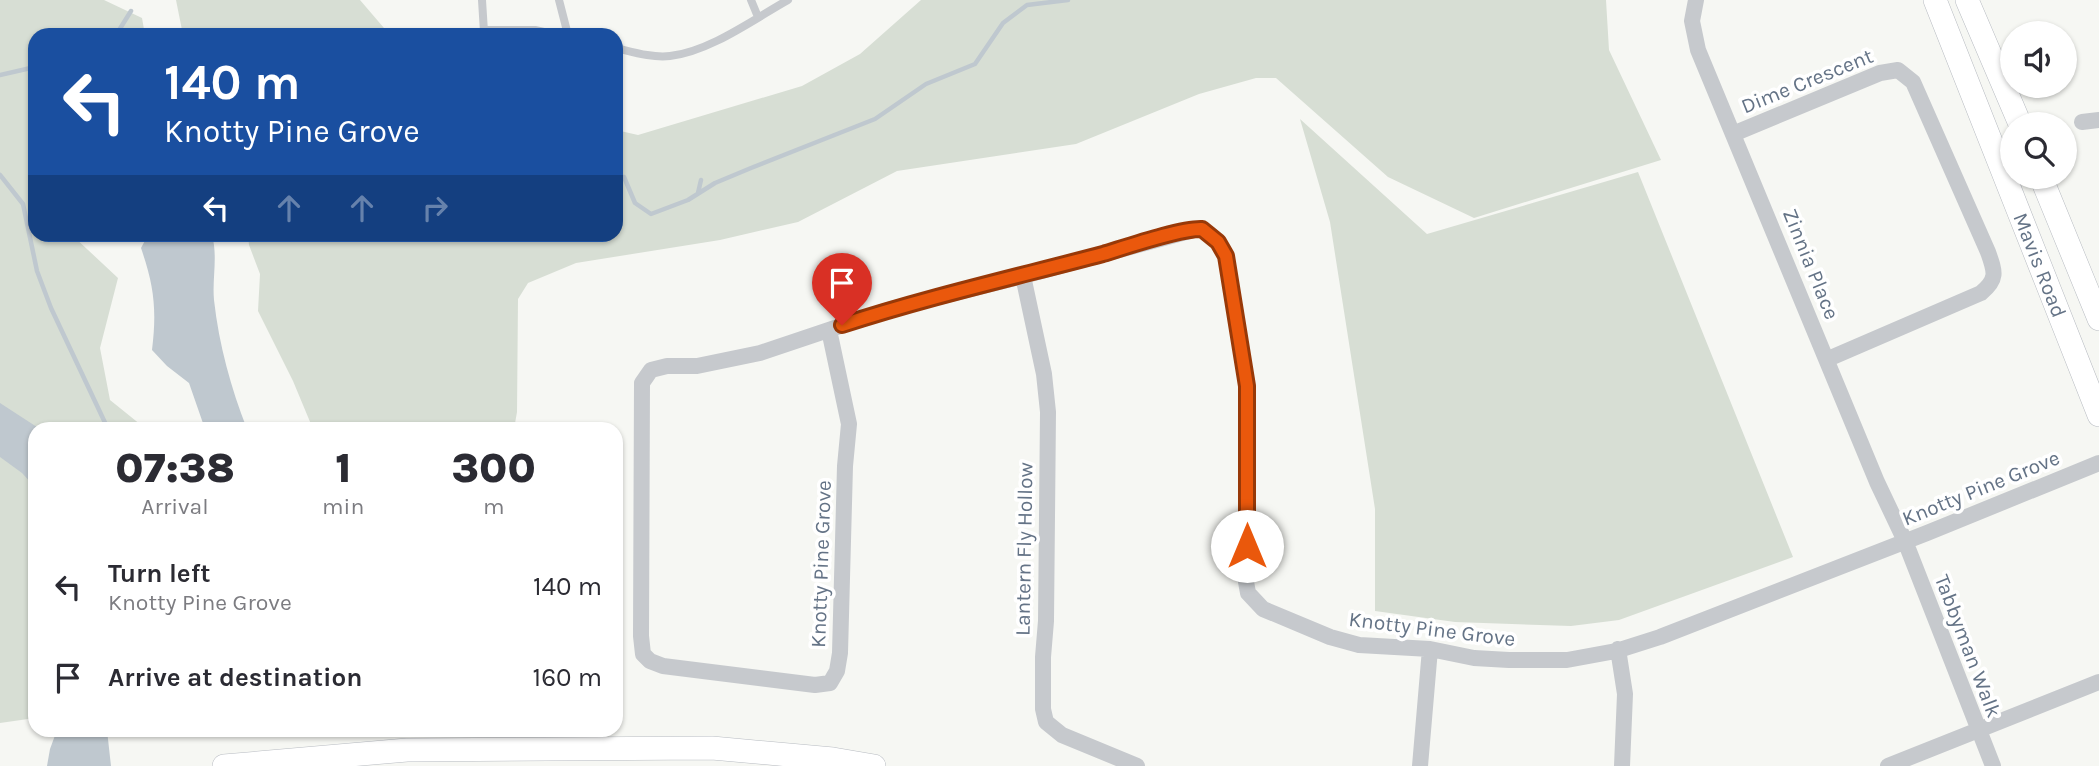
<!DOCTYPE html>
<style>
body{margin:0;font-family:Karla,sans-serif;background:#f7f7f7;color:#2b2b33;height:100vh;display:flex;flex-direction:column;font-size:26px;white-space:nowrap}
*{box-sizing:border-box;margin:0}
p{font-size:23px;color:#7c7c81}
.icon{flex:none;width:38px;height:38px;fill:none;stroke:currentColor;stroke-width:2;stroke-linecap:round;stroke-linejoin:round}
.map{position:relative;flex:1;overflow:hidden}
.side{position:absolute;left:28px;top:422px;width:595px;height:315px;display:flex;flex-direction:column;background:#fff;border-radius:21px;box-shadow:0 2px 5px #0004}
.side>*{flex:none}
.guide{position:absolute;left:28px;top:28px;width:595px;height:214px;border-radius:21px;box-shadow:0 2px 5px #0004;background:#1a4fa0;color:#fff;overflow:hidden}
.buttons{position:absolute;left:2000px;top:21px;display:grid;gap:14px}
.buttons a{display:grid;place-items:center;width:77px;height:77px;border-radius:50%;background:#fff;box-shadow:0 2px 5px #0004;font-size:35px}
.pin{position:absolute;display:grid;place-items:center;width:60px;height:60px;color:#fff;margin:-72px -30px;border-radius:50% 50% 50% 0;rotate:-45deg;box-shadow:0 0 7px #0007}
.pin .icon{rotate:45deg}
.me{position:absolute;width:77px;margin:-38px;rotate:0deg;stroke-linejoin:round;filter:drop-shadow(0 0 5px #0008)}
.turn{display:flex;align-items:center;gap:24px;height:147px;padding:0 21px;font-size:32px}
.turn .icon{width:91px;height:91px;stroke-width:2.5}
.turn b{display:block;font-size:49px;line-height:60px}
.lanes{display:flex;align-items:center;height:66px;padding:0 21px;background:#0003;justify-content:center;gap:35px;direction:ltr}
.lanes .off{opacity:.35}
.eta{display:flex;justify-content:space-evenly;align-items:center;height:119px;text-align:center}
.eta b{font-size:42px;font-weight:800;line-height:49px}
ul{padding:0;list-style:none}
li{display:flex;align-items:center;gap:21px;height:91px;padding:0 21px}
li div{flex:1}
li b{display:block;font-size:26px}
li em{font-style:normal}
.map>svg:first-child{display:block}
.green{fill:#d7ded4}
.water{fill:#bfc8cf}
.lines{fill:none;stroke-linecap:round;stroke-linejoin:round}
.stream{stroke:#bfc8cf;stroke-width:4.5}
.secondary-casing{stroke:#b8bcc2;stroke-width:24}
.lane{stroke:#c6c9cd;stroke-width:8}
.street{stroke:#c6c9cd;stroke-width:16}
.secondary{stroke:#fff;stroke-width:23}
.route-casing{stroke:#983908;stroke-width:18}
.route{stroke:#ea580c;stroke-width:12}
.labels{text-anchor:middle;stroke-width:7;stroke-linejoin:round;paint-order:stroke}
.street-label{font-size:21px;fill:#647386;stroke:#fff}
</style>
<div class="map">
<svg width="2099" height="766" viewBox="0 0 2099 766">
<rect width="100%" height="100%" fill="#f6f7f3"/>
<path class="green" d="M0,0H104L142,18L145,35H35V234L72,235L118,278L100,348L110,400L146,429H35V718L0,723Z
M176,0H360L390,35H183Z
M921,0H1606L1609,50L1661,160L1474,218L1388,177L1276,78H1256L1199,94L1076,144L897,171L798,222L720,240L576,263L528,283L518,299L517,412L514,429H313L293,381L258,311L260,274L249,245L248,235L616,234V130L638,135L802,86L860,54Z
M1300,119L1427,234L1638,172L1793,557L1619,620L1571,626L1455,622L1375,611V509L1330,222Z"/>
<path class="water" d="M148,235H212C218,257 212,278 214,300C219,345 231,388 247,429H205L189,383L167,366L152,350C157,309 154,286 141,248Z
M0,403L40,429H35V487L22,473L0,457Z
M57,730H107L111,766H47L50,749Z"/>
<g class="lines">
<path class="stream" d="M116,35L131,11
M0,75L35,67
M0,175L23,204L37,271L51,308L108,429
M616,177H624L635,203L651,214L688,200L715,183L751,168L875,119L926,84L975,64L1003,23L1027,5L1068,0
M698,193L701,180"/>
<g class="secondary-casing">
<g id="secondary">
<path id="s1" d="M1935,0L2099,415"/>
<path d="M1967,0L2020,124"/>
<path d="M2041,177L2099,319"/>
<path d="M224,766L407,750L712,748L833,759L874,766"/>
</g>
</g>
<path class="lane" d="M482,0L484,32
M559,0L568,35
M751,0L758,17
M484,30H535L557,35
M616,48C633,52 652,58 670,56C709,52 754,19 788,0"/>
<path class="street" d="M1696,0L1692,21L1698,50L1877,482L1905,541L1993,766
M2082,122L2099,120
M1733,134L1880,73L1898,70L1913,82L1988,252C1995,272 1998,279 1981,293L1828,359
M1023,276L1044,374L1048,412L1046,621L1043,657V709L1046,722L1062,735L1137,766
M829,330L849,424L845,466L840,653L837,671L830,683L815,685L663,666L650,661L643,654L641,636L642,383L651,370L667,366H697L760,353L891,309L1023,276L1197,229C1211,231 1220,243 1226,256L1247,385V546L1245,576L1248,593L1263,609L1330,637L1359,645L1430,649L1474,658L1509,660H1567L1616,651L1660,637L1927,533L2099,463
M1618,649L1625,694L1622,766
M1420,766L1430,649
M1888,766L2099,682"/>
<use href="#secondary" class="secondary"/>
</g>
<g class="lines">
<g class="route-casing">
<path id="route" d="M842,325C928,297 1016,277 1103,254C1126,247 1181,228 1202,229L1218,242L1226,256L1247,386V546"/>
</g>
<use href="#route" class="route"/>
</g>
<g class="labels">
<g class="street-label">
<text transform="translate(1807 81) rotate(-22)" y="7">Dime Crescent</text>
<text transform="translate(1811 264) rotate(68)" y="7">Zinnia Place</text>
<text dy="7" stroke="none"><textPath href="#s1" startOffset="285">Mavis Road</textPath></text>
<text transform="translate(1981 488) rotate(-22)" y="7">Knotty Pine Grove</text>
<text transform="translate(1024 549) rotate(-89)" y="7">Lantern Fly Hollow</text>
<text transform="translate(821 564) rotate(-88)" y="7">Knotty Pine Grove</text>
<text transform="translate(1432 629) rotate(7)" y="7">Knotty Pine Grove</text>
<text transform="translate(1968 646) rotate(69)" y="7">Tabbyman Walk</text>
</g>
</g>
</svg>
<div class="buttons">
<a><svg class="icon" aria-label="sound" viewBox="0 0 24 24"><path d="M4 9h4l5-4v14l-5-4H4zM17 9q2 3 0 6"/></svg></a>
<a><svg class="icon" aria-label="search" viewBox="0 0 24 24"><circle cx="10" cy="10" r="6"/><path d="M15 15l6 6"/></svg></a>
</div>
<div class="pin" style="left:842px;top:325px;background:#d93025"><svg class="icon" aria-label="arrive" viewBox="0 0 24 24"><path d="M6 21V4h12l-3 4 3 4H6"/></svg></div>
<svg class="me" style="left:1247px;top:546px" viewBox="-20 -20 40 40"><circle r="19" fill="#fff"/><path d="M0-13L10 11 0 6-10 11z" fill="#ea580c"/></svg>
<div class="guide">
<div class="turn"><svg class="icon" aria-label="left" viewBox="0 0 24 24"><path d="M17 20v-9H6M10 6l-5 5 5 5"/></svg><div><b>140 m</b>Knotty Pine Grove</div></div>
<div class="lanes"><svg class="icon" aria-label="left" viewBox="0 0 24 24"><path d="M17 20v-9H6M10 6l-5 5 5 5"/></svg><svg class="icon off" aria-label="ahead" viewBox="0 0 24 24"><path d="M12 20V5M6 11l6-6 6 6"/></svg><svg class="icon off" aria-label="ahead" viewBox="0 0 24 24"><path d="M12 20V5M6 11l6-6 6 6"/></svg><svg class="icon off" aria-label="right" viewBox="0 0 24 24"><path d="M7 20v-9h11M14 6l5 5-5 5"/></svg></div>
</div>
<section class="side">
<div class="eta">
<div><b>07:38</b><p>Arrival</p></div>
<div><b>1</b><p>min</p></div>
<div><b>300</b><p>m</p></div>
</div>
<ul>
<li><svg class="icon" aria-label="left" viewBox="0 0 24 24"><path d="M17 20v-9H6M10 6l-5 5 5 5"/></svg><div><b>Turn left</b><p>Knotty Pine Grove</p></div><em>140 m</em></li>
<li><svg class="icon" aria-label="arrive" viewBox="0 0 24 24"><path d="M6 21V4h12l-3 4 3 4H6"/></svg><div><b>Arrive at destination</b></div><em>160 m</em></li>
</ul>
</section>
</div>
